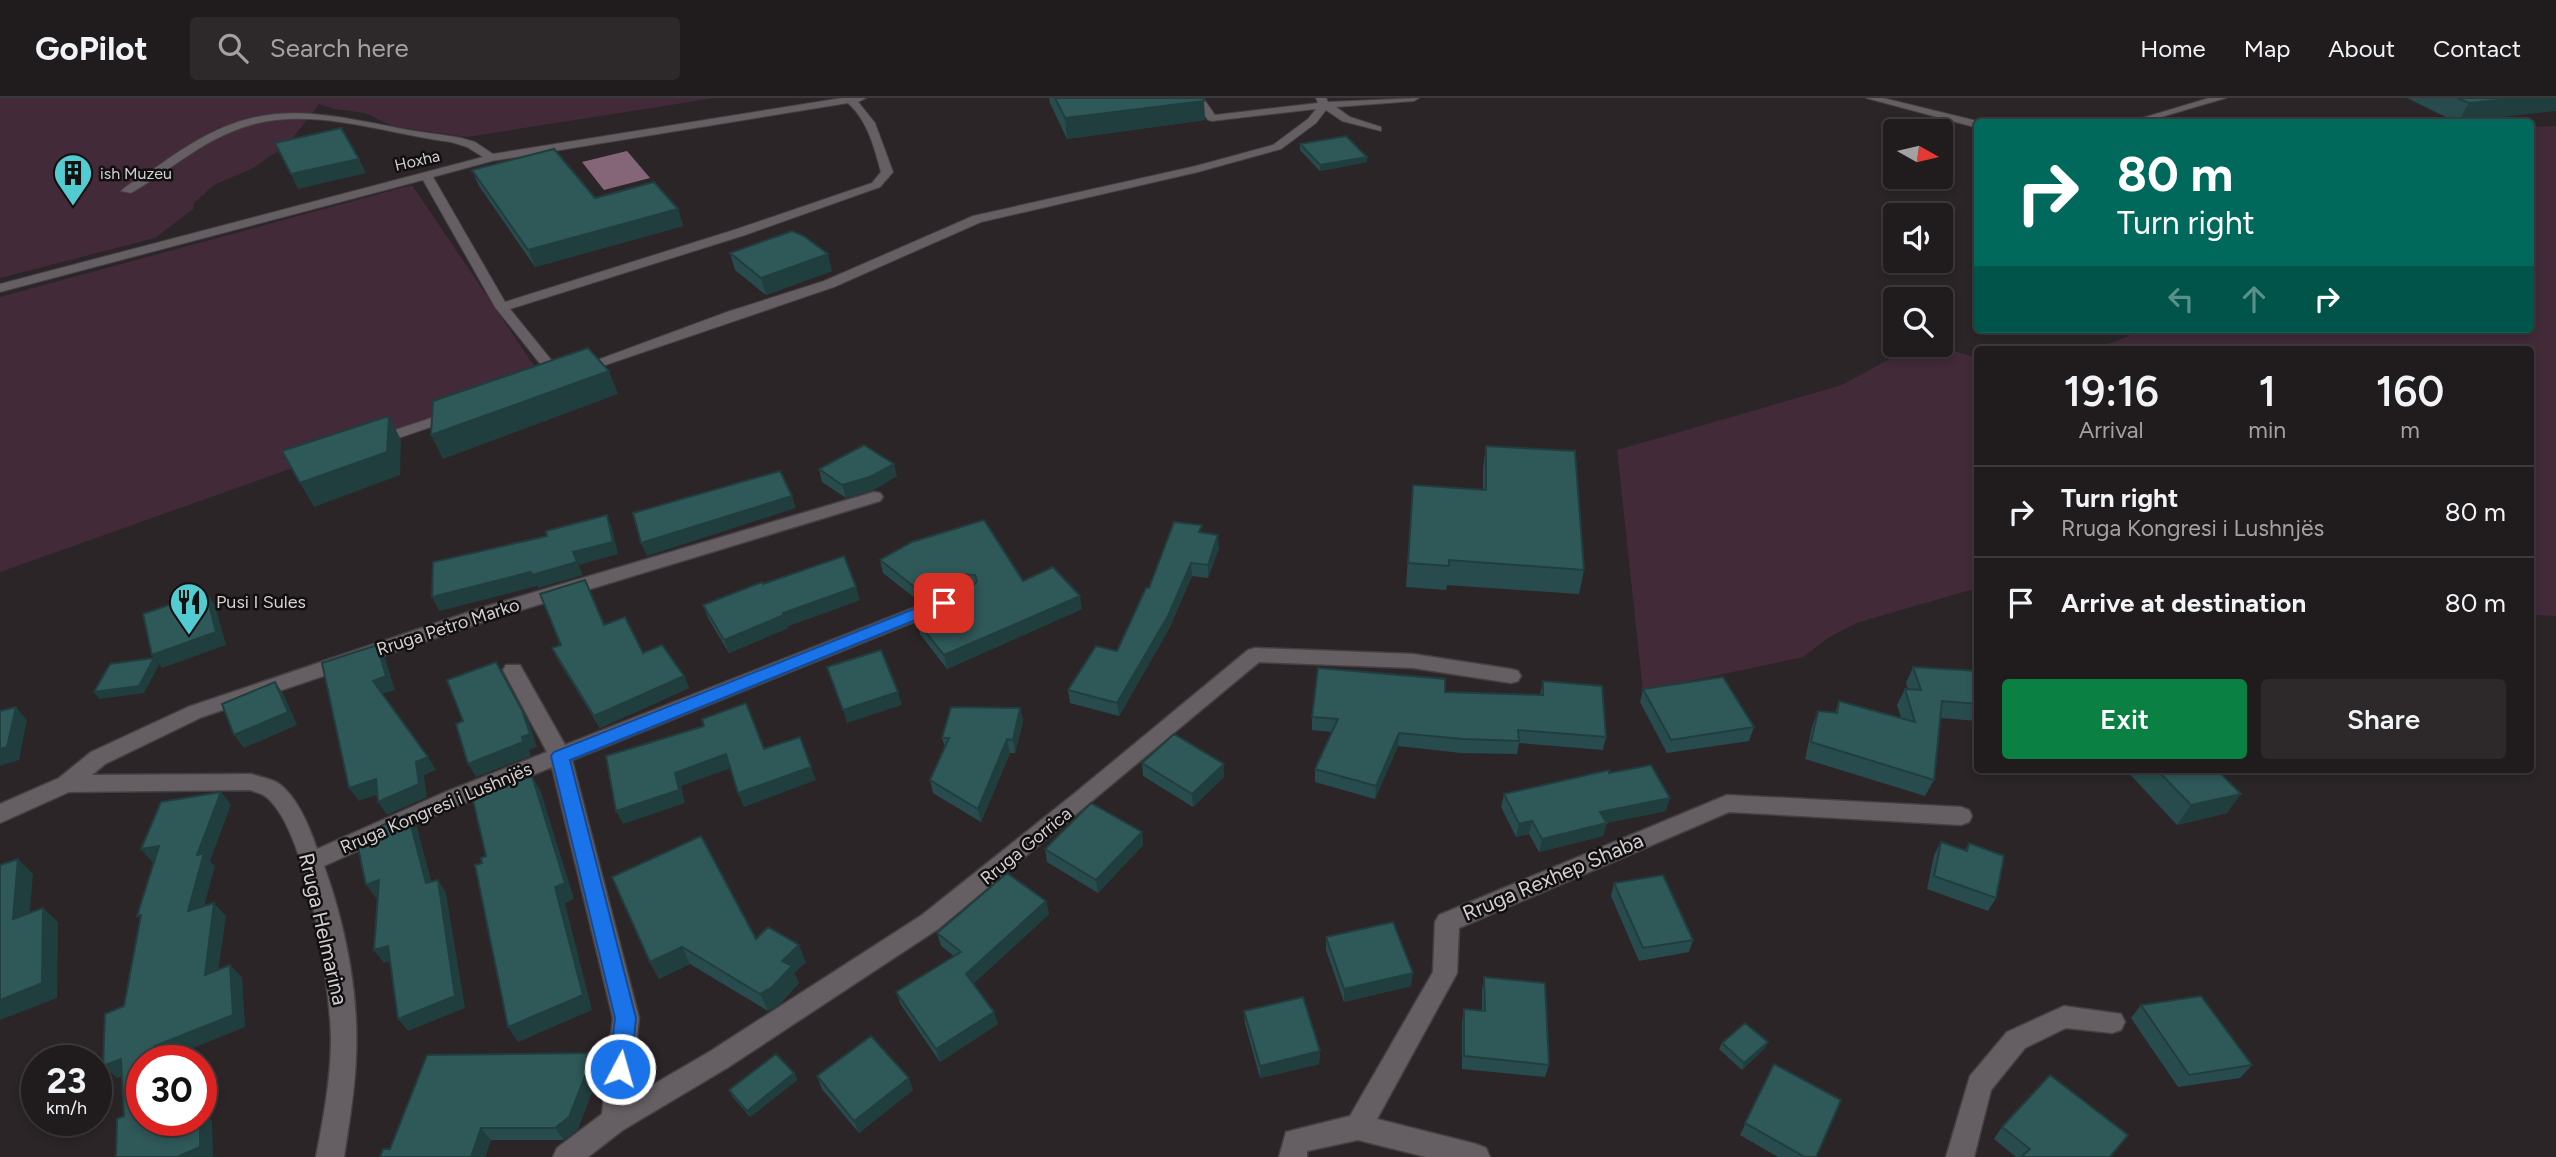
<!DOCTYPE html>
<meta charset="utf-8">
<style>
body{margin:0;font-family:Figtree,sans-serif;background:#2d292b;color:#f1f3f6;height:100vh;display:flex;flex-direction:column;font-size:26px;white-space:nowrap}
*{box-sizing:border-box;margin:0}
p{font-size:23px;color:#a2a1a4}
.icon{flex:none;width:38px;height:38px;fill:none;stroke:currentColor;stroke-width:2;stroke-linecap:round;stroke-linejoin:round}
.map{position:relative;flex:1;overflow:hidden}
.panel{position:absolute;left:1974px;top:248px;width:560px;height:427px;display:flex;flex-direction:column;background:#201c1e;border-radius:7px;box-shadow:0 4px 10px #0003,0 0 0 2px #3d3a3c}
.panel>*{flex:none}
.hud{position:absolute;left:1974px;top:21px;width:560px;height:214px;border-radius:7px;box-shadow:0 4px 10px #0003,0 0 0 2px #3d3a3c;background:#00695c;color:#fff;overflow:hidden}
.needle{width:46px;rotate:98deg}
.fabs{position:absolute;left:1883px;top:21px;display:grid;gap:14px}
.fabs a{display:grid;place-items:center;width:70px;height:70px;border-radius:7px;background:#201c1e;box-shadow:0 4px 10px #0003,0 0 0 2px #3d3a3c;font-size:35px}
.speed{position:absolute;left:21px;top:947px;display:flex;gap:14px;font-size:35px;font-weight:700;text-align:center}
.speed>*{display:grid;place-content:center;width:91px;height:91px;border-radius:50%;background:#201c1e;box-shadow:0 4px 10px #0003,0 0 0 2px #3d3a3c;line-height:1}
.speed small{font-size:18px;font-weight:400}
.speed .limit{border:10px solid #d22;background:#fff;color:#111}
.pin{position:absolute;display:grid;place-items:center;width:60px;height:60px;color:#fff;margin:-30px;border-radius:14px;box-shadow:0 4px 10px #0006}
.me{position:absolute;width:77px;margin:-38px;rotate:6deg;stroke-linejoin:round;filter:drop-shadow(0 0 5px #0008)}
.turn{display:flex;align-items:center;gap:24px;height:147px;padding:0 28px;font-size:32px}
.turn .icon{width:91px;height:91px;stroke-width:2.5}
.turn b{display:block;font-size:49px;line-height:60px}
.lanes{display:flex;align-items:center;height:66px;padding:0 28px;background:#0003;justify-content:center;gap:35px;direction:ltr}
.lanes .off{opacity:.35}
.eta{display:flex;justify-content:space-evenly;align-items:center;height:119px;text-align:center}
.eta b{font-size:42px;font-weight:600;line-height:49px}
.button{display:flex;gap:14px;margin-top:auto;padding:14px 28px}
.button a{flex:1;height:80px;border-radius:7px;background:#0b8043;color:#fff;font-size:28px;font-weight:600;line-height:80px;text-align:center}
.button a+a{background:#2d292b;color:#f1f3f6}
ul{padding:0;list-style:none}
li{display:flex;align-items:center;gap:21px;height:91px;padding:0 28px;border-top:2px solid #3d3a3c}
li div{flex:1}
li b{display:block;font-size:26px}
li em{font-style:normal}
header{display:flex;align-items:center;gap:42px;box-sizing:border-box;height:98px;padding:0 35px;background:#201c1e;border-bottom:2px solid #3d3a3c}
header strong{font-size:33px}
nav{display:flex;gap:38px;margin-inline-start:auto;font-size:24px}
.search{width:490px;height:63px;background:#2d292b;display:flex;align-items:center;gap:18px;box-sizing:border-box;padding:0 24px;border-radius:7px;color:#a2a1a4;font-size:26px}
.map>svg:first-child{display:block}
.green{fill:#422a39}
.water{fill:#856678}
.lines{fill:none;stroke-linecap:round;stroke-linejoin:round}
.service-casing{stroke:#454043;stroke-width:2}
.minor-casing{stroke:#454043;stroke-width:3}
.service{fill:#655e62;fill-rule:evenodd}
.minor{fill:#655e62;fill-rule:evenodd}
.wall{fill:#284c4d}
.shaded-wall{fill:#213e3e}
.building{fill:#2f5859;stroke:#213e3e;stroke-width:2}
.route{fill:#1a73e8;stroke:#114b97;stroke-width:2}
.labels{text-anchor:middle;stroke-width:5;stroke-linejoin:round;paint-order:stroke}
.far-street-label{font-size:16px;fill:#d4d0d2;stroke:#120f11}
.far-poi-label{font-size:16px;fill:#d4d0d2;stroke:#120f11;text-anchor:start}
.poi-label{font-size:18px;fill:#d4d0d2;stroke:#120f11;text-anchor:start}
.street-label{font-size:18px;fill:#d4d0d2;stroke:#120f11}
.near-street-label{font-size:21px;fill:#d4d0d2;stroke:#120f11}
</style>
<header>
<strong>GoPilot</strong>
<div class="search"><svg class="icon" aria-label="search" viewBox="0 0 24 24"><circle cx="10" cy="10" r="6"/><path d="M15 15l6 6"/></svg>Search here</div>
<nav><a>Home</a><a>Map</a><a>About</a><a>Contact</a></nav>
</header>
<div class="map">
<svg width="2556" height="1059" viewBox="0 0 2556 1059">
<rect width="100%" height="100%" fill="#2b2528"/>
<path class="green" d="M0,0H715L467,39L392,28L365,15L334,11L319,6L292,41L278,53L253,70L214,87L194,105L193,111L155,140L0,180Z
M2556,28V518L2537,517L2531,534L2530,252H2092L2129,238L2132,231H2530L2531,29Z
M412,87L543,281L0,474V199Z
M1915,247H1934L1977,260V490L1856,525L1828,540L1803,559L1643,593L1617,352L1842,287Z"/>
<path class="water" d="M627,53L650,80L604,92L582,64Z"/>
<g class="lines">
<g class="service-casing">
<path id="service" d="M842,0H866L858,4L875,25L893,74L880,89L745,137L510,211L565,279L558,283L553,282L495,209L423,82L0,194V186L483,59L467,49L451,44C379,35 301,3 231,34C194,49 165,76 131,95L121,93C132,83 148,75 161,66C253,0 298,10 403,31C422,35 442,36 461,40L475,44L493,56ZM848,5C868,23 874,49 881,74L872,85L737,131L505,204L433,79L492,63Z
M1193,0H1203L1215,17L1318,5L1316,0H1326L1328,4L1419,0L1414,3L1336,9L1350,19L1381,29V33L1342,23L1326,12L1316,25L1281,51L1198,74L981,124L834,189L585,274H575L573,271L727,214L824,183L973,118L1196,68L1273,47L1308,21L1316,11L1212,23L1208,22Z
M1866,0H1883L1981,24H1978V30Z
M2209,0H2226L2144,24H2129Z
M455,312L460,313L462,316L460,319L381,346L376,347L369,343L371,340Z"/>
</g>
<g class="minor-casing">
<path id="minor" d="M874,394L880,395L883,399L880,403L495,520L202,619L105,666L92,677L251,676C260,679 275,681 282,688C299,703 310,730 317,751L443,695L547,654L503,572L506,567H520L565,647L949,496H963L965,500L963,504L572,662L639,920L630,1000L709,954L922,817L1075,695L1248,552L1255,550L1413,556L1511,571L1518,573L1521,578L1518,583L1511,585L1413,570L1259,564L938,831L727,970L623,1032L588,1059H553L557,1050L602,1016L613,920L552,669L459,707L324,768C345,826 359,895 356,958C355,992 349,1025 344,1059H316C323,1021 331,982 331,942C331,891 307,729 265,698C261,695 255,694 250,692L69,694L0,725V706L59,680L91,654L188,609L481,510Z
M1727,697L1961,709L1969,712L1972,718L1969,724L1961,727L1729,714L1459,830L1457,875L1377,1021L1476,1046L1486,1050L1490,1059H1426L1358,1042L1307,1053V1059H1279L1286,1034L1350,1018L1433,874L1435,824L1439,817Z
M2064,908L2121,916L2125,924L2121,932L2112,935L2066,930L2025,950L1991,992L1974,1059H1946L1970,978L2007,934Z"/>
</g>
<use href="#service" class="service"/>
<use href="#minor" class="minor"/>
</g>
<path class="wall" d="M1049,0H1203L1205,22L1067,41L1050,5Z
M2407,0H2556L2462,24H2456Z
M1300,46L1367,64L1320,73L1300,52Z
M472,72L595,100L678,111L683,128L535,169L479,88Z
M730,155L832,173L766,197L735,172Z
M1486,348L1584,472L1579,496L1447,487L1446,492L1406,489L1411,411L1483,392V371Z
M819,371L897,378L873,392L846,400L822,384Z
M1202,435L1219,450L1208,480L1192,478L1169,531L1119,618L1070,605L1068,592L1117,553L1149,490Z
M880,462L1023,483L1082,511L947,571L920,536L917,523L935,515L933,505L971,489H960L920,504L883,475Z
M763,486L860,502L788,528V530L729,555L708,520L703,507Z
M604,527L643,555L684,578L689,590L600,630L558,562L552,550L561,547Z
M1913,569L1978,573V623L1940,620L1934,682L1925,698L1805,661L1812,629L1818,613L1835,615L1839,603L1901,620L1897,607L1905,591H1908L1906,585Z
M1543,583L1606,639L1603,652L1519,645L1517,656L1461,655L1398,648L1375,701L1315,684V671L1332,634L1312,632V619L1445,594L1540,597Z
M1643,591L1754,629L1749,643L1667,655L1640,604Z
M1020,610L1023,623L1015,655H1010L981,724L933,695L930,682L945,649L942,640Z
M1142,665L1224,666V679L1193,709L1143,678Z
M2126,672H2217L2227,715L2177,727Z
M1609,675L1666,713L1606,725L1603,738L1539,754L1529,736L1516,739L1501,709L1504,696Z
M1142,734L1143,747L1098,795L1047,764L1045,751Z
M1941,744L1965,752L1969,745L1996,800L1988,813L1927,791L1934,757Z
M612,779L756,841L806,864L794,875L799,885L780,906L768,913L690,866L659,881L650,864Z
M1614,785L1693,842L1689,854L1639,863L1611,798Z
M1046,803L1049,816L973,886L998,926L940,964L901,907L896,894L954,858L941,848L937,835Z
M1326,839L1411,888L1344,904L1326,852Z
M1484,879L1549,967L1545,979L1462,971V924L1464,911L1482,913V892Z
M2141,907L2252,967L2240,980L2178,989L2131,920Z
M1244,913L1320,953L1319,966L1260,980L1245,926Z
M1768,944L1765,950L1742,972L1719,951L1722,945Z
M594,955L602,967L578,1031L564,1042H491L485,1059H380L390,1051Z
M1774,966L1816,1059H1778L1740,1037Z
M794,975L797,982L750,1019L732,998L729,992Z
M817,978L913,992L859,1035L822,991Z
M2002,1029L2110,1059H2016L1994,1041Z"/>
<path class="shaded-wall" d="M2517,0H2556V13L2458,24L2469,5Z
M1204,3L1205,22L1067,41L1065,20Z
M1367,59V64L1320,73V67Z
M359,61L366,75L298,91L291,76Z
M678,111L683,128L535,169L528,152Z
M828,156L832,173L766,197L761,180Z
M609,273L618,296L443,361L431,337Z
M389,318L401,342L400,377L314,409L300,385Z
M894,366L897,378L873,392L846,400L842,387Z
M792,398L796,410L647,458L641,445Z
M607,417L612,430L618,456L579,467L573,454Z
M1218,437L1219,450L1208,480V467Z
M577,464L583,477L538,490L537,488L439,513L432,499L531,474Z
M1191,465L1192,478L1169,531L1119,618L1117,605Z
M957,476L960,489L920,504L917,491Z
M856,489L860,502L788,528V530L729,555L724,542L783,515Z
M206,494L215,507L226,547L162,570L152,557Z
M1080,498L1082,511L947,571L944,557Z
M377,547L385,560L395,592L381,596L373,583Z
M154,560L159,567L144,595L99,601L94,594Z
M684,578L689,590L600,630L594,618Z
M275,584L284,597L297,627L244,650L234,637Z
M898,594L902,607L847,625L843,612Z
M16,609L27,622L19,662L0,668V651Z
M1020,610L1023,623L1015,655L1013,642Z
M522,612L529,625L537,649L529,652L531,658L476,679L468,666L522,639Z
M1399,635L1398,648L1375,701L1376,688Z
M1007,641L1010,655L981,724L978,711Z
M726,656L731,670L681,688L685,705L623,726L616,713L675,675Z
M428,659L436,672L424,677L427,699L387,717L378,704L416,664Z
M1224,666V679L1193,709L1192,696Z
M811,669L816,682L744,709L738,695Z
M532,678L541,694L574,801L565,805L592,912L518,944L508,929L555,789Z
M376,681L385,694L359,703L349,690Z
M221,694L231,707L210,763L215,768L199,826L188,813L197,757Z
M2241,696L2227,715L2177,727L2191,707Z
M1670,700L1666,713L1597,727L1600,714Z
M408,716L417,729L435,798L426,785Z
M1532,723L1529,736L1516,739L1519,726Z
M1607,725L1603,738L1539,754L1542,741Z
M1142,734L1143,747L1098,795L1096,782Z
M159,748L170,761L152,764L141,751Z
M18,761L33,776L28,835L13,821Z
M379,782L388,795L376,800L366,787Z
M438,782L446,795L465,910L408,933L398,921Z
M1046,803L1049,816L970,889L966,876Z
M214,805L226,818L216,889L205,877Z
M43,810L58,824L57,900L0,922V902Z
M799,847L806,864L794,875L799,885L780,906L768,913L760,896L782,863Z
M388,848L398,860L384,865L374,852Z
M682,849L690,866L659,881L650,864Z
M230,867L242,879L245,929L168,960V962H157L155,948Z
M1413,875L1411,888L1344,904V891Z
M994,914L998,926L940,964L936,951Z
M1768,944L1765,950L1742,972L1744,965Z
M1320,953L1319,966L1260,980V968Z
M594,955L602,967L578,1031L564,1042L555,1030Z
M121,961L135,973L117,980L103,968Z
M794,975L797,982L750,1019L747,1013Z
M909,980L913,992L859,1035L854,1023Z
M201,1012L212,1023L213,1059H177L200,1022H201Z
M481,1030L491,1042L485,1059H471Z"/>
<path class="building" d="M1055,0H1203L1204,3L1065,20Z
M2457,0H2517L2469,5Z
M341,30L359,61L291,76L275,45Z
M1346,38L1367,59L1320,67L1300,46Z
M554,51L595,100L654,84L678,111L528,152L472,72Z
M792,133L804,138L828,156L761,180L730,155Z
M588,250L609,273L431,337L433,303Z
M389,318L387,354L300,385L282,353Z
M864,347L894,366L870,379L842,387L819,371Z
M1486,348L1575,353L1584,472L1449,462V468L1408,465L1413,387L1486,392Z
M780,373L792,398L641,445L633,415Z
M607,417L613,444L573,454L577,464L532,477L531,474L432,499L433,464L547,438L546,433Z
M984,422L1023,483L1053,469L1080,498L944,557L917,523L942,512L933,505L973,488L977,483L975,477L957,476L917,491L880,462L912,444Z
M1174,424L1202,427L1199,434L1218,437L1208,467L1191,465L1168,518L1117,605L1068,592L1096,548L1117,553L1146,490H1149Z
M844,458L856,489L783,515L784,517L724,542L703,507L762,484L763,486Z
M585,482L604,527L625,519L643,555L662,547L684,578L594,618L552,550L561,547L540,496Z
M206,494L216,534L152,557L143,516Z
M377,547L386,578L373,583L428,659L416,664L419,686L378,704L376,681L349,690L322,565Z
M881,552L898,594L843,612L827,569Z
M154,560L139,588L94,594L110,566Z
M496,564L522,612L530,636L522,639L523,644L468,666L456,626L463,623L447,582Z
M1913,569L1978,573V606L1942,603L1934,682L1811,644L1818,613L1837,615L1839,603L1915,624L1905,591L1921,592Z
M1318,570L1445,581V594L1543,597V583L1602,588L1606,639L1518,632L1519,643L1463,641L1399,635L1376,688L1315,671L1338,621L1312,619Z
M1723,579L1754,629L1671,642L1643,591Z
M275,584L288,614L234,637L222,606Z
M746,605L764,651L800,639L811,669L738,695L726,656L675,675L679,692L616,713L606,658L704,628L702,621Z
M16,609L7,649L0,651V613Z
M951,609L1020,610L1013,642L1007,641L978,711L930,682L949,640H942Z
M1174,636L1224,666L1192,696L1142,665Z
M1651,667L1670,700L1600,714L1607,725L1542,741L1532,723L1519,726L1504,696L1609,672V675Z
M2157,672H2217L2241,696L2191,707Z
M532,678L565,785L555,789L583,897L508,929L475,767L482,765L481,760L486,758L472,698Z
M221,694L197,757L204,755L188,813L214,805L205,877L230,867L233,917L155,948L157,962H142V1022H200V1049L177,1059H116L117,1021L124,1018L121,961L103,968L105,916L124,908L141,817L137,818L159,748L141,751L161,704Z
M1091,705L1142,734L1096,782L1045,751Z
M408,716L426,785L438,782L455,898L398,921L388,848L374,852L379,782L366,787L358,749L362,748L361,744L381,736V728Z
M701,738L756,841L768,829L799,847L782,863L792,868L772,889L760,896L682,849L650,864L612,779Z
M1941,744L1967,753L1969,745L2004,758L1996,800L1934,778Z
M18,761L13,821L43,810L42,885L0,902V767Z
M1007,775L1046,803L966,876L994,914L936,951L896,894L961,854L937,835Z
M1663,777L1693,842L1643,850L1614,785Z
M1393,824L1413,875L1344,891L1326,839Z
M1484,879L1545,885L1549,967L1464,958V911L1485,913Z
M2201,898L2252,967L2189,977L2141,907Z
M1303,899L1320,953L1260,968L1244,913Z
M1745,925L1768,944L1744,965L1722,945Z
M871,938L909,980L854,1023L817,978Z
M594,955L569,1019L555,1030H481L471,1059H380L383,1051H390L427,957Z
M776,956L794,975L747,1013L729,992Z
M1774,966L1841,1002L1816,1059H1805L1745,1025Z
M2050,977L2128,1037L2110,1059H2021L2030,1051L2002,1029Z"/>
<path class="route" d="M944,499L950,501L952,505L950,508L570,662L636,920L631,971L628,978L620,981L612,978L609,971L615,920L551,658L554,654Z"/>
<defs>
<g id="building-pin" transform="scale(2.0125)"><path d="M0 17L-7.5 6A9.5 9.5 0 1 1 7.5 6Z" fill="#52ccd0" stroke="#120f11"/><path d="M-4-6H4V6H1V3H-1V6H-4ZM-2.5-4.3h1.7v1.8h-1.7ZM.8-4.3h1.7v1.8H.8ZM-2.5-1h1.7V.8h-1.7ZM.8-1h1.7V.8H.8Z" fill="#111"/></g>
<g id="restaurant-pin" transform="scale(2.0125)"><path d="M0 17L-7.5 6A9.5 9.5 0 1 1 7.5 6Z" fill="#52ccd0" stroke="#120f11"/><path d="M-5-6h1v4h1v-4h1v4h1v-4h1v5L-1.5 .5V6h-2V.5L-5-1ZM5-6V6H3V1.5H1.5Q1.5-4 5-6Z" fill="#111"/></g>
</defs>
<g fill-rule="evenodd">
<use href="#building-pin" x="73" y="75"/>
<use href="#restaurant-pin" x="189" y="504"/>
</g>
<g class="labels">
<g class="far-street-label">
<text transform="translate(417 62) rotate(-13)" y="6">Hoxha</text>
</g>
<g class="far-poi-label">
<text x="100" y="81">ish Muzeu</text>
</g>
<g class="poi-label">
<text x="216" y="510">Pusi I Sules</text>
</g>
<g class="street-label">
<text transform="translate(448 529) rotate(-18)" y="6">Rruga Petro Marko</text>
<text transform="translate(436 710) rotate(-23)" y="6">Rruga Kongresi i Lushnjës</text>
<text transform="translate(1026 748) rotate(-39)" y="6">Rruga Gorrica</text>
</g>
<g class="near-street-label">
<text transform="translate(1553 779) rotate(-23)" y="7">Rruga Rexhep Shaba</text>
<text transform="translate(323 831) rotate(77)" y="7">Rruga Helmarina</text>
</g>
</g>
</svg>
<div class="fabs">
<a><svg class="needle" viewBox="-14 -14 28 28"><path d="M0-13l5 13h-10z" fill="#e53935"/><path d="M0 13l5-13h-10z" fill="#a2a1a4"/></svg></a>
<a><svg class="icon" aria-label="sound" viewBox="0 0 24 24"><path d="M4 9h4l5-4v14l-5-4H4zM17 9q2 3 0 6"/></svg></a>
<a><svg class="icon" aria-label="search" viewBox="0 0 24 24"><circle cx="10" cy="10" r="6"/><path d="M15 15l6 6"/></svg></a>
</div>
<div class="speed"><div>23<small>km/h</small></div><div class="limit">30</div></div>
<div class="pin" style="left:944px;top:505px;background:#d93025"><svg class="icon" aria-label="arrive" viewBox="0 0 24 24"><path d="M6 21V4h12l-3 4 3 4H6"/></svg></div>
<svg class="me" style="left:620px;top:971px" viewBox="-20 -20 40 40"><circle r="17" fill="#1a73e8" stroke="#fff" stroke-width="3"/><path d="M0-11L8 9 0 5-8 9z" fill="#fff"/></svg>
<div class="hud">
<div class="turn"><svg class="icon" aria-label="right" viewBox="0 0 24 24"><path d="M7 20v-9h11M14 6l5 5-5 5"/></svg><div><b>80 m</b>Turn right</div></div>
<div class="lanes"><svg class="icon off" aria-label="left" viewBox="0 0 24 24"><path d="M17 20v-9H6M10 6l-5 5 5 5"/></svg><svg class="icon off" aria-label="ahead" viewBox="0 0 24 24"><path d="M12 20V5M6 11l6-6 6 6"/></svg><svg class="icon" aria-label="right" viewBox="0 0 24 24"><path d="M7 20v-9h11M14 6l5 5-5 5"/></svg></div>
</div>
<section class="panel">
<div class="eta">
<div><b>19:16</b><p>Arrival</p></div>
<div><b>1</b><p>min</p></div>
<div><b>160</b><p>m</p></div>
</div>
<ul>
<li><svg class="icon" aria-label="right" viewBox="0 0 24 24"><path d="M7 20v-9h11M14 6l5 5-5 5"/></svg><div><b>Turn right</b><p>Rruga Kongresi i Lushnjës</p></div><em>80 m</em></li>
<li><svg class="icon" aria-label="arrive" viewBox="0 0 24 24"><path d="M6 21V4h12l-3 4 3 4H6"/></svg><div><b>Arrive at destination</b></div><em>80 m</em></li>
</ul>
<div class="button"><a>Exit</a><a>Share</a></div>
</section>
</div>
